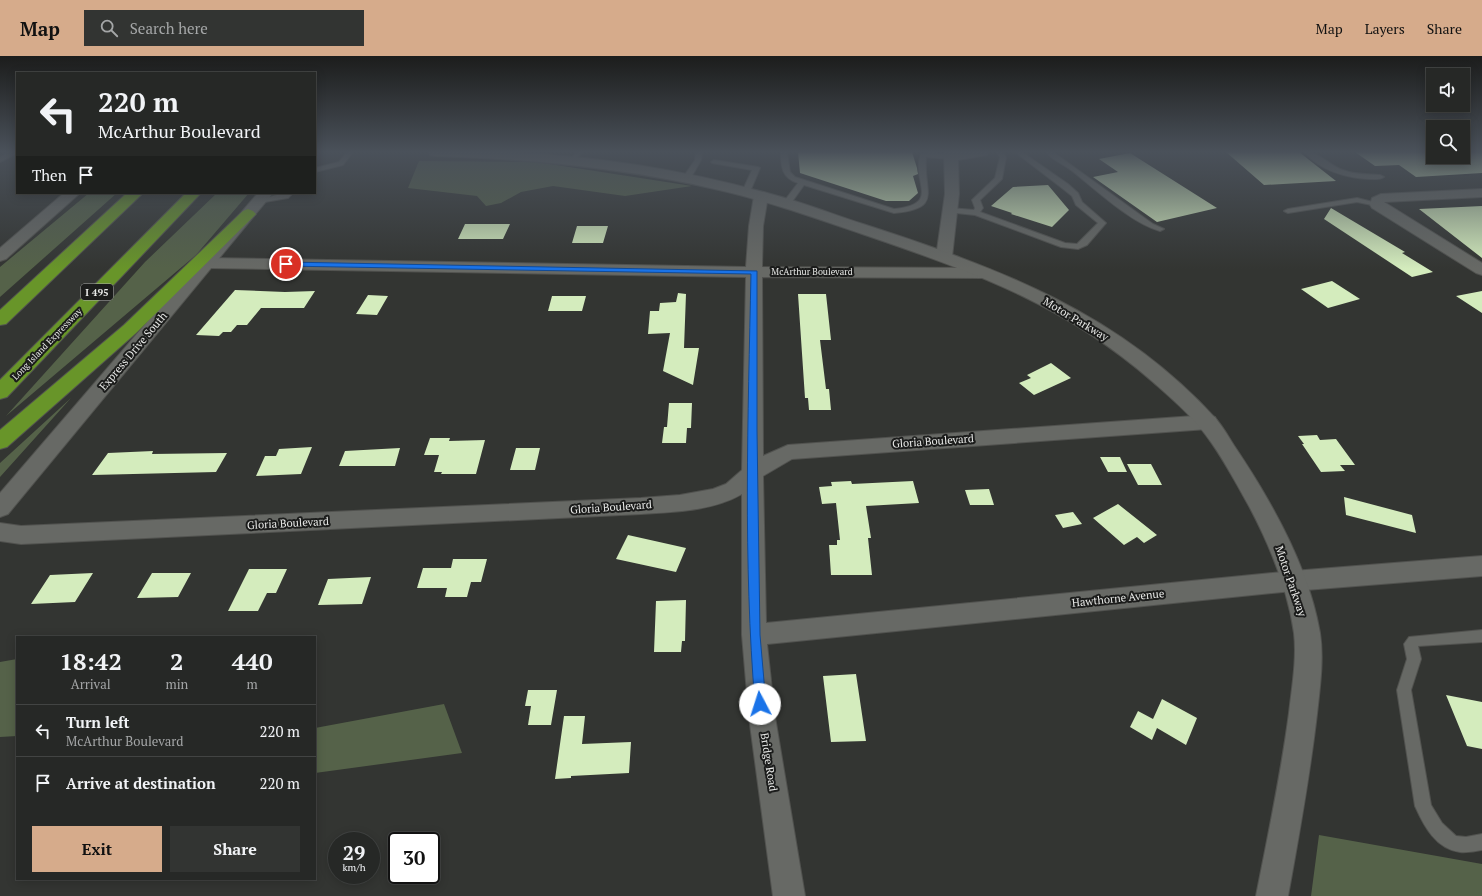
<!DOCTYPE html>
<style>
body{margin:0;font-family:"PT Serif",serif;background:#323432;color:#f1f3f6;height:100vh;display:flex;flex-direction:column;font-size:15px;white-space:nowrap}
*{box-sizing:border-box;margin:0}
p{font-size:13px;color:#a4a6a7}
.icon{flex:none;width:22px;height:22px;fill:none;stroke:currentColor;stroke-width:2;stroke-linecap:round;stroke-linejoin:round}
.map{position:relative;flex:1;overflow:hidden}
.panel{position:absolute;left:16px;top:580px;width:300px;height:244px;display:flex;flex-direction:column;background:#262826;border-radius:0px;box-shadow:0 2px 10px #0003,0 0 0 1px #424443}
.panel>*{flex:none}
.guide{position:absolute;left:16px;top:16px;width:300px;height:122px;border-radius:0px;box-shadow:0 2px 10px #0003,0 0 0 1px #424443;background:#262826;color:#f1f3f6;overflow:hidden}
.fabs{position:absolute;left:1426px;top:12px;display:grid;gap:8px}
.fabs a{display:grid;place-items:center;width:44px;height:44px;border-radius:0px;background:#262826;box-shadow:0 2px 10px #0003,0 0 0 1px #424443;font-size:20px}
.speed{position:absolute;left:328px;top:776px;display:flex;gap:8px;font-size:20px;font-weight:700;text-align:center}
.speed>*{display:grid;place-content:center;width:52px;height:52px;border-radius:50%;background:#262826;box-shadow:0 2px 10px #0003,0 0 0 1px #424443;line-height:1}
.speed small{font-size:10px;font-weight:400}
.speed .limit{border:2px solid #111;border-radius:6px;background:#fff;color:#111}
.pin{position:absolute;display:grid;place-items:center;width:34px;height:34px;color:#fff;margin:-17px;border:2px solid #fff;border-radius:50%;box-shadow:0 1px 4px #0007}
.me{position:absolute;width:44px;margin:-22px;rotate:355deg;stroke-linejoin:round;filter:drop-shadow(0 0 3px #0008)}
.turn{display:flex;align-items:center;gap:14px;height:84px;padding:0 16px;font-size:18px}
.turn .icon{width:52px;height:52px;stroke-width:2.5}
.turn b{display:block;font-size:28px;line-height:34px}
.then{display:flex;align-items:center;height:38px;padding:0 16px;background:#0003;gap:8px;font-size:15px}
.eta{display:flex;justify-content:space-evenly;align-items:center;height:68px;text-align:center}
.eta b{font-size:24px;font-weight:700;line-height:28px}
.primary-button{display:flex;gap:8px;margin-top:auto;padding:8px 16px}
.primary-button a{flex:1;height:46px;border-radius:0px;background:#d6ab8b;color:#111;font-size:16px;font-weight:700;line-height:46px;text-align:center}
.primary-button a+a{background:#323432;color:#f1f3f6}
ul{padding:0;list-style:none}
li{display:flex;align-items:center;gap:12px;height:52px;padding:0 16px;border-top:1px solid #424443}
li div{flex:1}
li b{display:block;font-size:15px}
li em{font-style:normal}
header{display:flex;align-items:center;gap:24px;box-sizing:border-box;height:56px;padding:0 20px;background:#d6ab8b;color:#111}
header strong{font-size:19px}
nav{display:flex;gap:22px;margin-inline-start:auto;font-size:14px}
.search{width:280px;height:36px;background:#323432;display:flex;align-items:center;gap:10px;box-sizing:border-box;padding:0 14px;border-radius:0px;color:#a4a6a7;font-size:15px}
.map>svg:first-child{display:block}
.green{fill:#556249}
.building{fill:#d4ecbd}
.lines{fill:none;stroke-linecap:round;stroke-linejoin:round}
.service-casing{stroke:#51524f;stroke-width:2}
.minor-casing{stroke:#51524f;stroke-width:2}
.tertiary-casing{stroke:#51524f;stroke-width:2}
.secondary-casing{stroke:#51524f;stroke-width:2}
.motorway-casing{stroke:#51524f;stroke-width:2}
.service{fill:#676965;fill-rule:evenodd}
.minor{fill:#676965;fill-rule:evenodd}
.tertiary{fill:#676965;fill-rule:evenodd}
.secondary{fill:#676965;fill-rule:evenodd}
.motorway{fill:#689529;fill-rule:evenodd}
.route{fill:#1a73e8;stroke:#114b97}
.labels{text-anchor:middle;stroke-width:4;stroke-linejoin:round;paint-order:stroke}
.far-street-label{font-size:9px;fill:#e9eae8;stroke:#1b1c1b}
.shield{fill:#1b1c1b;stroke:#abacaa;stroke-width:1}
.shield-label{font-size:10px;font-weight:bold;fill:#e9eae8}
.street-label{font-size:11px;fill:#e9eae8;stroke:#1b1c1b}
</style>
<header>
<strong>Map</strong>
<div class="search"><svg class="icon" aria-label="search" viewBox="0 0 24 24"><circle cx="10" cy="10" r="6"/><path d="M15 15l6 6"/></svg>Search here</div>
<nav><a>Map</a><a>Layers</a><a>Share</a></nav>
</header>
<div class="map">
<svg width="1482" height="840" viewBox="0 0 1482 840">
<rect width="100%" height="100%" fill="#333532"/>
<path class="green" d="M419,105L537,106L692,130L625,140L553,130L521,136L501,147L486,150L477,140L408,132Z
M89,137H117L0,241V211Z
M217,137H249L196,199L6,360L145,206Z
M71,342L0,421V407Z
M17,603V680L0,681V606Z
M444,648L462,697L315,717V672Z
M1319,779L1482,808V840H1311Z"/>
<path class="building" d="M798,96H912L917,112L918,118L913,120L918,137L909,145H886L800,117Z
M1226,96H1299L1336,125L1264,129Z
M1355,96H1433V101H1463V96H1482V117L1416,121L1399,109L1375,110Z
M1130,97L1217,152L1157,166L1093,121L1118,116L1099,103Z
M1048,129L1069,154L1052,171L1011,158L1012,157L991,150L1013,131Z
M1482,150V202L1419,153Z
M1331,152L1405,196L1402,197L1433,216L1412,221L1324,163Z
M465,168H510L503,183H458Z
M577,170H608L603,187H572Z
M1332,225L1360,243L1328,252L1301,233Z
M235,234L285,236L315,235L304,252H261L247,269H237L231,276H223L219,280L196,279Z
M1482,235V257L1456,240Z
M678,237L686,238L684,292H699L693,329L663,315L670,277L648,278L650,255H659L660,247L676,246Z
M798,238H826L831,284H820L826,333H829L831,354H809L808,342H805Z
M368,239L388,240L377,259L356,258Z
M552,240H586L582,255H548Z
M1051,307L1071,322L1034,339L1019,327L1031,322L1027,319Z
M669,347H692L691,372H687L686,387H662L664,371H667Z
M1317,379L1320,384L1336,383L1355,409H1340L1345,415L1321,416L1302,388H1304L1298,380Z
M430,382H450L449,385L485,384L476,418H441L442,416H434L439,399H424Z
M312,391L301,418L256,420L265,400H276L279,393Z
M400,392L395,410H339L345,395Z
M516,392H540L535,414H510Z
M153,395L152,398L227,397L216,416L92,419L108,397Z
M1100,401H1120L1127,416H1108Z
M1127,408H1151L1162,429H1138Z
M851,425L852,428L913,425L919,447L866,450L871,482H868L872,519H831L829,489H837V484H840L836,447L822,448L819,431L832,430L831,426Z
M989,433L994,449H970L965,434Z
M1344,441L1412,459L1416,477L1346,459Z
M1118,448L1157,479L1144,487L1137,481L1124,489L1093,462Z
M1073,456L1082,468L1063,472L1055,459Z
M628,479L686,492L676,516L616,503Z
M453,503H487L481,526H471L467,541H445L447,532H417L423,512H451Z
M249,513H287L276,537H267L258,555H228Z
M93,517L75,546L31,548L50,519Z
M152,517H191L178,541L137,542Z
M371,521L362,548L318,549L328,523Z
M686,544L685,585H682L681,596H654L656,545Z
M856,618L866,685L831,686L823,620Z
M528,634H557L551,669H528L531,650H525Z
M1446,639L1482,646V693L1467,690Z
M1162,643L1197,662L1186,689L1157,672L1152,684L1130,671L1138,655L1153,663Z
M564,660H585L582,688L631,686L629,717L571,720V722L555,723Z"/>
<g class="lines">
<g class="service-casing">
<path id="service" d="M9,96L17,97L0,106V101Z
M347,96H353L343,109L315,116V112L339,106Z
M576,96H582L575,105H571L570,104Z
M696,96H702L701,104L689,125H683L682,123L695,104Z
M781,96H787L790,116L795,121L894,153C943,148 910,125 921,98L933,96L954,101L951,103L926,101C923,136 944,152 894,157L804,129L789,150H783L782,148L798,127C782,122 781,111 781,96Z
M996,96H1002L1006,101L1002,123L980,144L983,152L980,156L1065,187L1077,188L1098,167L1076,149L1072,140L1062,132L1015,96H1022L1068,128L1078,137L1082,146L1106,167L1087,189L1078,193L1061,191L975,159L947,156L946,154L950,152L974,154L975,152L972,144L995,122L1000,101Z
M1046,96H1053L1153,168L1164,173L1160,175C1132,168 1094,132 1071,114C1063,108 1051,103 1046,96Z
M1305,96C1319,96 1330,110 1343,114C1355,119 1368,118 1380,119L1384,121C1380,124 1374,123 1369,123C1347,122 1318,114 1305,96Z
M714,104L758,111L760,112L749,138L742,136L752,114L712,107L711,106Z
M284,137H293L288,142L259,147L255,145Z
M1357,142L1381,148L1377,150L1357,146L1288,157L1284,155L1288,153Z
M1482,574V586L1418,590L1421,603L1411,634L1431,749L1442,767L1456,780L1466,781L1482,778V794C1475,795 1467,797 1460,796C1436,793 1424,770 1415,750L1397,634L1407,603L1404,588L1409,581Z"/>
</g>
<g class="minor-casing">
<path id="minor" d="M944,96H989L987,99L958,104L959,138L952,201L950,204H938L936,201L945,138Z
M1482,133V141L1384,146L1482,207V219L1476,217L1372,152L1370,149L1372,142L1381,138Z
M761,136L766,137L768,140L763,170L762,211L985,212L991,214L993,217L991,220L985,222L762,221L763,400L788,389L1208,359L1215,361L1218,366L1215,371L1208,373L792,403L763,420L766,567L1293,515L1301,518L1305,525L1301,532L1293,535L767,588L775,661L805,840H773L749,661L742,579V438C713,455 674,456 641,458L21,488L0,485V467L21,470L641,442L680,439L713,433L726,428L742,414L746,221L208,212L202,210L200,207L202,204L208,202L746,211L749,170L754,140L756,137Z"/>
</g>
<g class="tertiary-casing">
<path id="tertiary" d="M1482,500V520L1293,535L1284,532L1281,525L1284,518L1293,515Z"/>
</g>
<g class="secondary-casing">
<path id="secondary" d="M428,96C546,92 665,108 778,140C807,148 835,159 863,168C996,211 1119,256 1216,363C1224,372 1229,382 1235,391C1247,409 1258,426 1268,444C1291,484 1312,530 1320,577C1324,603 1320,631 1317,658C1310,719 1299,780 1288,840H1256C1268,779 1281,718 1289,657C1292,630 1297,603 1294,577C1288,534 1270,490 1250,452C1236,427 1222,400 1205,378C1191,359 1171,342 1153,326C1066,250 979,218 871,181C821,164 771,146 719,134C625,112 531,103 435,100L430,99Z
M64,137H80L6,203L0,205V192Z
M258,137H273L8,458L0,461V437Z"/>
</g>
<g class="motorway-casing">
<path id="motorway" d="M127,137H143L6,268L0,269V254Z
M186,137H201L7,341L0,343V324Z
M248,153L253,155L256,158L253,161L136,277L7,391L0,393V374L124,269L243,155Z"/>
</g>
<use href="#service" class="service"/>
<use href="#minor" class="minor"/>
<use href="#tertiary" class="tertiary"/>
<use href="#secondary" class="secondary"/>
<use href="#motorway" class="motorway"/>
</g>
<linearGradient id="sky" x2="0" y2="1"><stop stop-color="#1c1d1c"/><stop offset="0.45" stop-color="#4a515a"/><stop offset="1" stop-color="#4a515a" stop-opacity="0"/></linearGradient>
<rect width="1482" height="213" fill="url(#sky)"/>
<path class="route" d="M286,206L757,215V375L760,579L766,648L764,651L760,653L756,651L755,648C743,505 748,361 751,218L283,210L282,208Z"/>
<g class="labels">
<g class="far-street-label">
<text x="812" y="219">McArthur Boulevard</text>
<text transform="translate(47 288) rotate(-46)" y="3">Long Island Expressway</text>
</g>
<rect class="shield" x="81" y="228" width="32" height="16" rx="3"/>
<g class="shield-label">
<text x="97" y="240">I 495</text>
</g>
<g class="street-label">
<text transform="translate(1076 263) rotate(31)" y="4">Motor Parkway</text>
<text transform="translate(133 295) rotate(-50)" y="4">Express Drive South</text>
<text transform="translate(933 385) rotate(-4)" y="4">Gloria Boulevard</text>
<text transform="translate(611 451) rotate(-4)" y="4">Gloria Boulevard</text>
<text transform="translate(288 467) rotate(-3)" y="4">Gloria Boulevard</text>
<text transform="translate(1291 525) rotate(71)" y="4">Motor Parkway</text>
<text transform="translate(1118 542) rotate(-6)" y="4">Hawthorne Avenue</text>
<text transform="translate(769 706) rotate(81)" y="4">Bridge Road</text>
</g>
</g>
</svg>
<div class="fabs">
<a><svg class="icon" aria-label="sound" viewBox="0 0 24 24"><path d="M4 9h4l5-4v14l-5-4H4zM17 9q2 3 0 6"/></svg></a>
<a><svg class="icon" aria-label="search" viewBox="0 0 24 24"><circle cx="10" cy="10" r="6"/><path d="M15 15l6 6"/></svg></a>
</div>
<div class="speed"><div>29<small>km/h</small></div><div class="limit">30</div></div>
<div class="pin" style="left:286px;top:208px;background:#d93025"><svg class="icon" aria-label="arrive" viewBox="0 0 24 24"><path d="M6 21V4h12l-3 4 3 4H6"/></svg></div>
<svg class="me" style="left:760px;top:648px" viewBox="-20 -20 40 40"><circle r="19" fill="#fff"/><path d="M0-13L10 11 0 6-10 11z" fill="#1a73e8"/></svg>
<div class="guide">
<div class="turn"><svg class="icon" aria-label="left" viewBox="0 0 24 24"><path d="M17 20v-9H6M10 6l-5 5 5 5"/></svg><div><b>220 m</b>McArthur Boulevard</div></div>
<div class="then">Then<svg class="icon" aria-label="arrive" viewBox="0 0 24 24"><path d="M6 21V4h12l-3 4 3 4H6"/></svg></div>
</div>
<section class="panel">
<div class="eta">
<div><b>18:42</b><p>Arrival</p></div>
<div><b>2</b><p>min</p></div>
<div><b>440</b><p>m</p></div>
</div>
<ul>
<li><svg class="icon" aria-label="left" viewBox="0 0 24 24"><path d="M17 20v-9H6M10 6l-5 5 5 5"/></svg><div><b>Turn left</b><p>McArthur Boulevard</p></div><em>220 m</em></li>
<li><svg class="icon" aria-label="arrive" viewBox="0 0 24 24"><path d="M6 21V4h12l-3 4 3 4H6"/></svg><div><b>Arrive at destination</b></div><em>220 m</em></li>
</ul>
<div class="primary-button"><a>Exit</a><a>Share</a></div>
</section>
</div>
